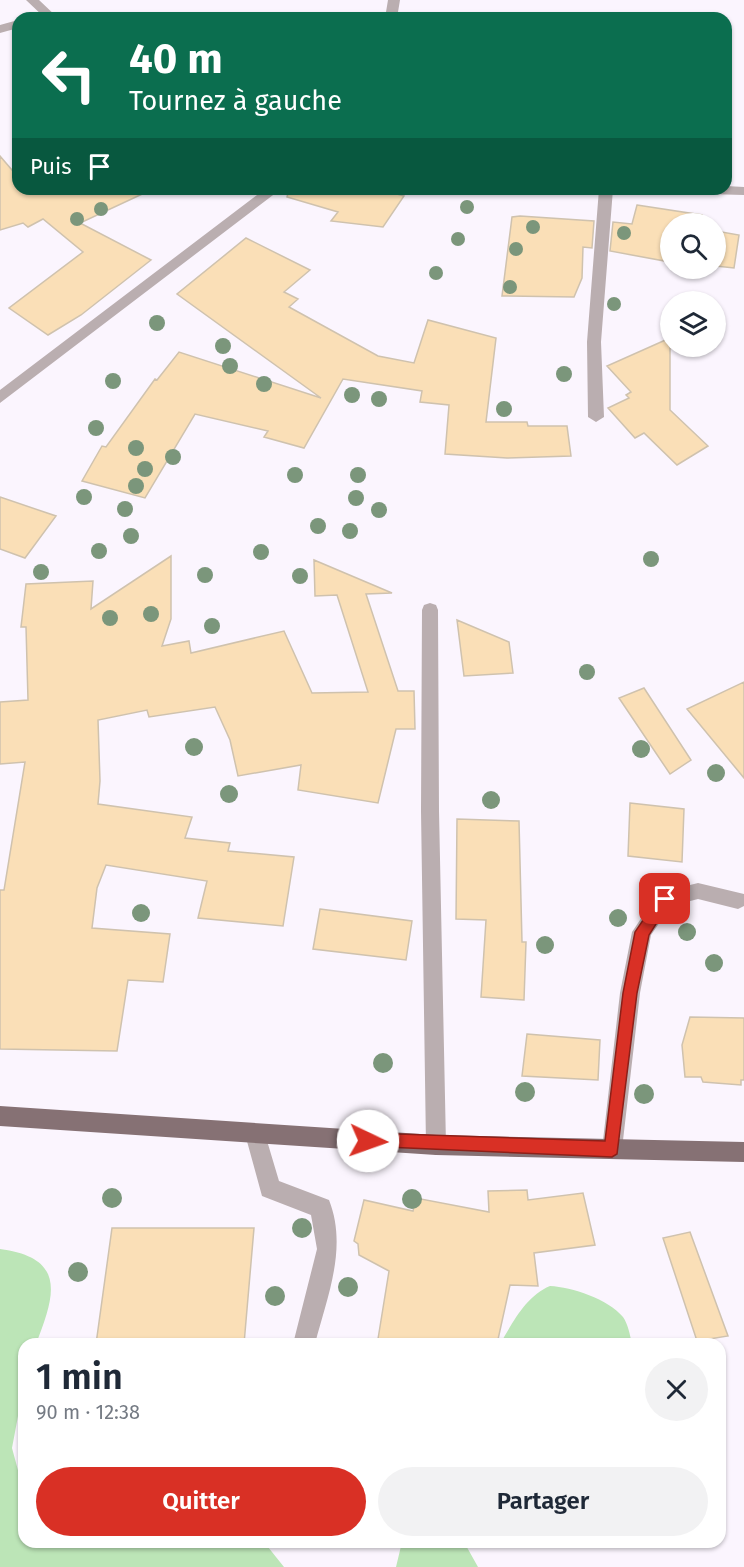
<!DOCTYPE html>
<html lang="fr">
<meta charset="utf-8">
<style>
body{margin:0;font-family:"Fira Sans",sans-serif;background:#f2f2f3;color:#1f2937;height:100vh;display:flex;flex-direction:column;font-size:22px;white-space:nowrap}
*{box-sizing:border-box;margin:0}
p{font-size:20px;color:#747a83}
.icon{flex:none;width:33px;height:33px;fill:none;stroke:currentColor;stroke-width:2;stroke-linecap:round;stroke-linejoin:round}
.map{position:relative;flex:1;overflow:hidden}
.side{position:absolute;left:18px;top:1338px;width:708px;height:210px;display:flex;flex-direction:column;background:#fff;border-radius:18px;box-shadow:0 2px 4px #0004}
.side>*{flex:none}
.top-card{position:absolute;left:12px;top:12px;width:720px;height:183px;border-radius:18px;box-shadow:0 2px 4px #0004;background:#0b6e4f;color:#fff;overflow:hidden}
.fabs{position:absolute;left:660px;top:213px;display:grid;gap:12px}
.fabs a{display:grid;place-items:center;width:66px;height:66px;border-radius:50%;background:#fff;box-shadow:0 2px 4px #0004;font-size:30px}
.pin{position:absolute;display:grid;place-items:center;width:51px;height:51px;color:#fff;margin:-26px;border-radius:12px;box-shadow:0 3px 9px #0006}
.me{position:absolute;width:66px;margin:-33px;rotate:93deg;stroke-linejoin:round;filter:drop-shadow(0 0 4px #0008)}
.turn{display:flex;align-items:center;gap:21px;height:126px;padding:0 18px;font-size:27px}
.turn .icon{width:78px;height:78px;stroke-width:2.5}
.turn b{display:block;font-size:42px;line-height:51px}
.then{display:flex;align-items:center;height:57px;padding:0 18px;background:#0003;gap:12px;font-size:22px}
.round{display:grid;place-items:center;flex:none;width:63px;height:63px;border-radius:32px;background:#f2f2f3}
.head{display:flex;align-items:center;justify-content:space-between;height:102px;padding:0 18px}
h1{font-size:36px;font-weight:600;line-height:45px}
.action{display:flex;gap:12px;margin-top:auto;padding:12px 18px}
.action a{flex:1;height:69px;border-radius:36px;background:#d93025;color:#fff;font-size:24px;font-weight:600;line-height:69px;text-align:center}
.action a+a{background:#f2f2f3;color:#1f2937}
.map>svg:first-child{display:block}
.green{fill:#bce5b7}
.building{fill:#fadfb7;stroke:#cfc2ae;stroke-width:1.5}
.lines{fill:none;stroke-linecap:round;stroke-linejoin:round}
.minor{fill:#baaeb0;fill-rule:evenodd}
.major{fill:#867174;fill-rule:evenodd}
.tree{fill:#7b967b}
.route{fill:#d93025;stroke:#8d1f18;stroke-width:1.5}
</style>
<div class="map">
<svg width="744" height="1567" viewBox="0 0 744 1567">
<rect width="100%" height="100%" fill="#fbf5fe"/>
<path class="green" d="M0,1249C67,1258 55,1295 36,1344H24V1384L12,1448L19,1474L24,1476V1542H264L284,1567H0Z
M550,1286C572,1287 608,1299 623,1317C628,1324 630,1335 632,1344H500C513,1322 526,1296 550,1286Z
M402,1542H464L478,1567H396Z"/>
<path class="building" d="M0,156L18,177V189H153L80,223L151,260L81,315L48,335L9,308L83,252L43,219L28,227L23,223L0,230Z
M289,189H379L404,196L383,227L331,221L338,212L287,197Z
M637,205L702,215L701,224H670V262L610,251L613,222L632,224Z
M520,216L594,221L592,248L583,247L582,278L574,297L502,296L512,217Z
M716,231L739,235L734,268L716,266Z
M246,238L310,270L284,292L298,299L289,307L378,356L414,363L428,320L496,338L486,422H527L528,426H567L571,456L507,458L445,454L449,405L420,402L422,391L343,379L304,448L264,437L268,431L195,414L145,498L82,481L102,446L106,447L155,379L157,380L179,352L321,398L177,294Z
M670,338V410L708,446L677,465L644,433L635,438L608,408L629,398L626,395L631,392L607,366Z
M0,497L56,516L25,558L0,549Z
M171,556V619L162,646L189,641L191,653L284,631L312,693L368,692L337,595L315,596L314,560L392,593L366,594L398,691H414L415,729H396L378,803L298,790L301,765L238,776L230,740L215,707L149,717L147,710L98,720L100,781L98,804L192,817L185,838L230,843L228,851L294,857L283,926L198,918L207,881L106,865L97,888L92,928L170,934L163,982L128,980L117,1051L0,1049V890H4L25,762L0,764V702L28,700L26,627H21L26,584L93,581L91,609Z
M457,620L509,642L513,673L464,676Z
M744,682V778L687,709Z
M644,688L691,760L670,774L619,698Z
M630,803L684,809L682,862L628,856Z
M457,819L519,821L522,942H526L524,1000L481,997L486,920L456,919Z
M320,909L412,921L406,960L313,949Z
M690,1017L744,1018V1080H741V1085L703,1082L701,1077H685L682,1045Z
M527,1034L600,1040L598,1080L522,1076Z
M527,1190L528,1200L583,1193L595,1245L534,1253L538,1286L510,1285L497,1344H398L399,1341L378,1339L389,1271L359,1255L358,1244L354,1241L364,1200L413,1211L416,1198L489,1212L488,1191Z
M112,1228H254L244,1344H96Z
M690,1232L728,1336L697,1341L663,1238Z"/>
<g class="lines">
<path class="minor" d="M26,0H39L58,18H45Z
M388,0H400L397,18H385Z
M18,20V28L0,33V25Z
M726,186L744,187V195L666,193L659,189H726Z
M265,189H281L0,403V390Z
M599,189H613L601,342L604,417L596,422L588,417L587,342Z
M430,603L436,605L438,610L439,811L446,1145L443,1152L436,1155L429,1152L426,1145L421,811L422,610L424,605Z
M698,883L744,894V906L738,909L698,899L671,906L651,935L640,993L622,1149L619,1156L612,1159L605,1156L602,1149L620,993L632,932L658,893Z
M255,1124L262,1127L265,1134L279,1181L329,1200C348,1248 327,1297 315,1344H293L317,1249L311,1215L262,1196L245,1134L248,1127Z"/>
<path class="major" d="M0,1106L436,1135L744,1142V1162L436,1155L0,1126Z"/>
</g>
<g class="tree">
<circle cx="467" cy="207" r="7"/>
<circle cx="101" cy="209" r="7"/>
<circle cx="77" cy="219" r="7"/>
<circle cx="533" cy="227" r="7"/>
<circle cx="624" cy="233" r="7"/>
<circle cx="458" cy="239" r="7"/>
<circle cx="516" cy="249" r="7"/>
<circle cx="436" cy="273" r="7"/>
<circle cx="510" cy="287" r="7"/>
<circle cx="614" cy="304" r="7"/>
<circle cx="157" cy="323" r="8"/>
<circle cx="223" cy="346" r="8"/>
<circle cx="230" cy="366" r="8"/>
<circle cx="564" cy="374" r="8"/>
<circle cx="113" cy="381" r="8"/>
<circle cx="264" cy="384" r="8"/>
<circle cx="352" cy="395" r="8"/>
<circle cx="379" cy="399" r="8"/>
<circle cx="504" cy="409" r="8"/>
<circle cx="96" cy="428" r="8"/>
<circle cx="136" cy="448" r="8"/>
<circle cx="173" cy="457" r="8"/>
<circle cx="145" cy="469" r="8"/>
<circle cx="295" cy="475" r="8"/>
<circle cx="358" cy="475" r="8"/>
<circle cx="136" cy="486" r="8"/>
<circle cx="84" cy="497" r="8"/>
<circle cx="356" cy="498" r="8"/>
<circle cx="125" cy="509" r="8"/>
<circle cx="379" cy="510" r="8"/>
<circle cx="318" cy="526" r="8"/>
<circle cx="350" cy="531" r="8"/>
<circle cx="131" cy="536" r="8"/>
<circle cx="99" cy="551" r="8"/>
<circle cx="261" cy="552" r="8"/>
<circle cx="651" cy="559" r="8"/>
<circle cx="41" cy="572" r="8"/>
<circle cx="205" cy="575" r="8"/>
<circle cx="300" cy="576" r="8"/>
<circle cx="151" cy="614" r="8"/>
<circle cx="110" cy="618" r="8"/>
<circle cx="212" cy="626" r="8"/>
<circle cx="587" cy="672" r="8"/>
<circle cx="194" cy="747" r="9"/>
<circle cx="641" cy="749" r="9"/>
<circle cx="716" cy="773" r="9"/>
<circle cx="229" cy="794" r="9"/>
<circle cx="491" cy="800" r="9"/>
<circle cx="141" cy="913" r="9"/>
<circle cx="618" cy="918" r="9"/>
<circle cx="687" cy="932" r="9"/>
<circle cx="545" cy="945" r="9"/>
<circle cx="714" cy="963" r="9"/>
<circle cx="383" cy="1063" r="10"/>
<circle cx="525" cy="1092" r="10"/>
<circle cx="644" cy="1094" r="10"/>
<circle cx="112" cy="1198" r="10"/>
<circle cx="412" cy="1199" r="10"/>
<circle cx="302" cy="1228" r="10"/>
<circle cx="78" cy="1272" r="10"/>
<circle cx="348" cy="1287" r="10"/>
<circle cx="275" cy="1296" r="10"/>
</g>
<path class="route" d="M665,893L672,899L649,935L637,993L617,1154L612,1157L363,1146L360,1141L363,1135L368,1133L605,1141L623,993L635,932L660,895Z"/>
</svg>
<div class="fabs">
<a><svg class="icon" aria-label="search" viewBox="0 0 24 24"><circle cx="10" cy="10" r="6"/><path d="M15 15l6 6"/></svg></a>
<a><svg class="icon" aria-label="layers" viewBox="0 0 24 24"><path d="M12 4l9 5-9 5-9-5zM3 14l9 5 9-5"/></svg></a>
</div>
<div class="pin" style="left:665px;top:899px;background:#d93025"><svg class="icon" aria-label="arrive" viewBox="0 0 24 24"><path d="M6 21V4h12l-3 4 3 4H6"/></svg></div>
<svg class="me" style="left:368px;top:1141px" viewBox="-20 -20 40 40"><circle r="19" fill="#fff"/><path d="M0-13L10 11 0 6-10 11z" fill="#d93025"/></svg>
<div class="top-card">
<div class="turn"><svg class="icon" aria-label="left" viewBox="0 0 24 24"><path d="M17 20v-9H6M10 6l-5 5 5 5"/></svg><div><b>40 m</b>Tournez à gauche</div></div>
<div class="then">Puis<svg class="icon" aria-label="arrive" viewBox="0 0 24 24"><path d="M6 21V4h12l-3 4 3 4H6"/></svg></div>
</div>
<section class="side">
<div class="head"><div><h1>1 min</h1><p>90 m · 12:38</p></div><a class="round"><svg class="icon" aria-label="close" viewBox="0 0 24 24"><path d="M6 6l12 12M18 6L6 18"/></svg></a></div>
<div class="action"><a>Quitter</a><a>Partager</a></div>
</section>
</div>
